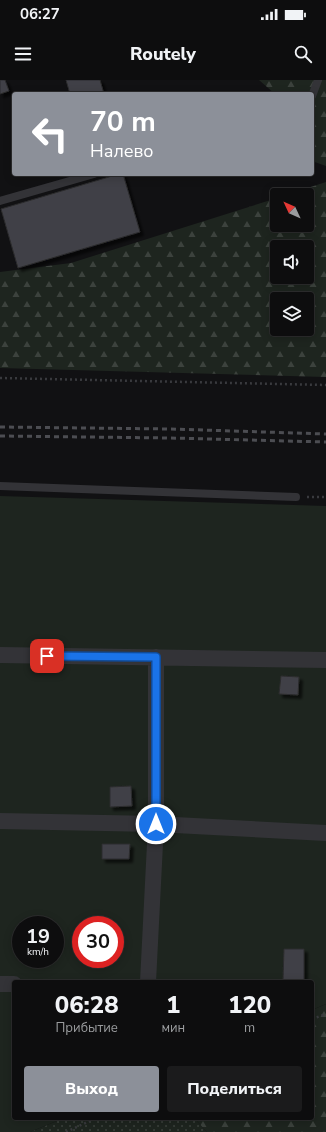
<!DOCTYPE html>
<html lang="ru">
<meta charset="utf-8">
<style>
body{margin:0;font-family:"Nunito Sans",sans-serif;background:#1b1b1c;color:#f1f3f6;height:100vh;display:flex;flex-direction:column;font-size:15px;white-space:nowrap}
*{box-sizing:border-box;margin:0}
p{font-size:13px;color:#9a9c9e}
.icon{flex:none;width:22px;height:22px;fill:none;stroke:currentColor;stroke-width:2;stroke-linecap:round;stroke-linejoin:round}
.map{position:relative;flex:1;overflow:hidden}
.side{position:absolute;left:12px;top:900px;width:302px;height:140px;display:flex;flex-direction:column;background:#0d0d0e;border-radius:4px;box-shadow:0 2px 10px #0003,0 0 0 1px #2d2d2e}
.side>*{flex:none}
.banner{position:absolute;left:12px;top:12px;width:302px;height:84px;border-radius:4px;box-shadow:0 2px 10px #0003,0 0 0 1px #2d2d2e;background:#8c9099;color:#fff;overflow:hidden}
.needle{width:26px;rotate:314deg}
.buttons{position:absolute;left:270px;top:108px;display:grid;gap:8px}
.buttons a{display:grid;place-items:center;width:44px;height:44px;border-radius:4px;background:#0d0d0e;box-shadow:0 2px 10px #0003,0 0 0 1px #2d2d2e;font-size:20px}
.speed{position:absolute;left:12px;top:836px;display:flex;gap:8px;font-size:20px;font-weight:700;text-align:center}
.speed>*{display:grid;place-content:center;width:52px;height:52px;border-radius:50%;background:#0d0d0e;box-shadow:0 2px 10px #0003,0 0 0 1px #2d2d2e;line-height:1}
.speed small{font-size:10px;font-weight:400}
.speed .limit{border:6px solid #d22;background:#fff;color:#111}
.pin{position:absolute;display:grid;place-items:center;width:34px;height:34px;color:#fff;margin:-17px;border-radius:8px;box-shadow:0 2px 6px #0006}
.me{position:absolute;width:44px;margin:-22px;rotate:0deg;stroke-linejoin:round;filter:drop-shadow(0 0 3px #0008)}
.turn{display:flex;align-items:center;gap:14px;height:84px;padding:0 12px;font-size:18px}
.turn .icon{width:52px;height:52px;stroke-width:2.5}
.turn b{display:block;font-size:28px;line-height:34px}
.eta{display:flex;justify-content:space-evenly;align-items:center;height:68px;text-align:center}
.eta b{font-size:24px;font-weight:800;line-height:28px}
.primary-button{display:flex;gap:8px;margin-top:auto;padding:8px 12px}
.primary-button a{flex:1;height:46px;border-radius:4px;background:#8c9099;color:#fff;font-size:16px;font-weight:800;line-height:46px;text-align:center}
.primary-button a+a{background:#1b1b1c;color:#f1f3f6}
.status{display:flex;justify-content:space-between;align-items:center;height:28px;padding:0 20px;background:#0d0d0e;direction:ltr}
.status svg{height:11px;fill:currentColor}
header{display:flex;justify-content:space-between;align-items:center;height:52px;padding:0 12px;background:#0d0d0e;font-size:18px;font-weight:800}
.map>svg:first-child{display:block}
.grass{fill:url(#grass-dots)}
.forest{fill:url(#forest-firs);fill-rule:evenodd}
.green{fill:#1e251f;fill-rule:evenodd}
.building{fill:#414146;stroke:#2c2c2e;filter:url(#shadow)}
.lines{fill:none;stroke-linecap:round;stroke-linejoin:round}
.path{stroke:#393a3e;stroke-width:2.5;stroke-dasharray:2 3;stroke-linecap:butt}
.service{stroke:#333337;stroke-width:8}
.minor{stroke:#333337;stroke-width:16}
.rail{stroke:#4c4d52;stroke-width:3;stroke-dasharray:5 4;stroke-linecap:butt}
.route-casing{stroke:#114b97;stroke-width:10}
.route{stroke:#1a73e8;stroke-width:7}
</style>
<div class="status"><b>06:27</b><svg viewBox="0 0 49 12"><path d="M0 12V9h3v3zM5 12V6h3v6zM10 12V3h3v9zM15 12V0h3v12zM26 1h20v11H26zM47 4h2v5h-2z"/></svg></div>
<header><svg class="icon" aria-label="menu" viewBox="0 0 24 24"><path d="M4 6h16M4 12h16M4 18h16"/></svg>Routely<svg class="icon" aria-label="search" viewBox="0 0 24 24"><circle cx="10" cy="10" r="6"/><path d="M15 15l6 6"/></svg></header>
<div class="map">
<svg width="326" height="1052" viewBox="0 0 326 1052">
<defs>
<pattern id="grass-dots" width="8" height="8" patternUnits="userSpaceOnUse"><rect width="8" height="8" fill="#1e251f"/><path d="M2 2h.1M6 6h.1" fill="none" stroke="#3c423d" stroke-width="1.8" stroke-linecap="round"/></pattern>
<pattern id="forest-firs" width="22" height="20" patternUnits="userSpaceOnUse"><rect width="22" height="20" fill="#1e251f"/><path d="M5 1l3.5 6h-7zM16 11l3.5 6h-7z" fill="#3c423d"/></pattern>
<filter id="shadow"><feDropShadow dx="3.5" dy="3.5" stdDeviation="1" flood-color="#0009"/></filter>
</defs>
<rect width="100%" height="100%" fill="#111113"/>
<path class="grass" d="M64,1038H194L207,1052H30Z"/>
<path class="forest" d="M259,0H326V86L312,81V14H275Z
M326,102V297L0,288V192L71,183L277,118V145H307V115H286ZM277,167H307V197H277ZM277,219H307V249H277Z
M326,924V1052H207L194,1038H312V930Z"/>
<path class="green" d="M0,416L326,426V924L312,930V902H14V1038H64L30,1052H0ZM21,845H55V879H21ZM81,845H115V879H81Z"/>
<path class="building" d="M0,0H5L9,11L0,14Z
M66,0H100L104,14H70Z
M119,94H123L140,152L18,188L1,129Z
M281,596L299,597L298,615L279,614Z
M131,706L132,726L110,727V707Z
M102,764H130L129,779H102Z
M284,869H304V900H283Z"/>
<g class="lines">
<path class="path" d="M0,298L326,305
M307,417H326
M312,939L326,934
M66,1052L96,1038"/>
<path class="service" d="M312,16L318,0
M0,121L94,94
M0,406L296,417"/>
<path class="minor" d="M0,575L326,580
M0,741L156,744L326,753
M148,902L156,744V577
M0,904H14"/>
<path class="rail" d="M0,347L171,349L326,354
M0,356L171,358L326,362"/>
</g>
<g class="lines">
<g class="route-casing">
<path id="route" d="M47,576L156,577V744"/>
</g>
<use href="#route" class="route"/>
</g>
</svg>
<div class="buttons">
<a><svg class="needle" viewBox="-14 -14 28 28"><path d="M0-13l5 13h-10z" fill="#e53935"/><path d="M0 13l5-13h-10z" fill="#9a9c9e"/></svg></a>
<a><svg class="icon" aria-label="sound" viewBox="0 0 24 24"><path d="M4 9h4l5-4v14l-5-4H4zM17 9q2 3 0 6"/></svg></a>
<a><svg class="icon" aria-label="layers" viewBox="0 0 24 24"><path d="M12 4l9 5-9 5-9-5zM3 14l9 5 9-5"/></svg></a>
</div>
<div class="speed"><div>19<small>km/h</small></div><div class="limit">30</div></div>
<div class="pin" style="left:47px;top:576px;background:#d93025"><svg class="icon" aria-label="arrive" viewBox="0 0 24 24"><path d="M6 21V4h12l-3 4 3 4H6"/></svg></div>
<svg class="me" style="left:156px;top:744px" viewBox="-20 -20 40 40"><circle r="17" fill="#1a73e8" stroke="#fff" stroke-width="3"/><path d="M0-11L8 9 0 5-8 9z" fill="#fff"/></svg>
<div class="banner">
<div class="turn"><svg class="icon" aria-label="left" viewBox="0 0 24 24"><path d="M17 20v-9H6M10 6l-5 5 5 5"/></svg><div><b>70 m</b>Налево</div></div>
</div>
<section class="side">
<div class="eta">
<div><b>06:28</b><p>Прибытие</p></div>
<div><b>1</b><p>мин</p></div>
<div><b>120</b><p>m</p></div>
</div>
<div class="primary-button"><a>Выход</a><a>Поделиться</a></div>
</section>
</div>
